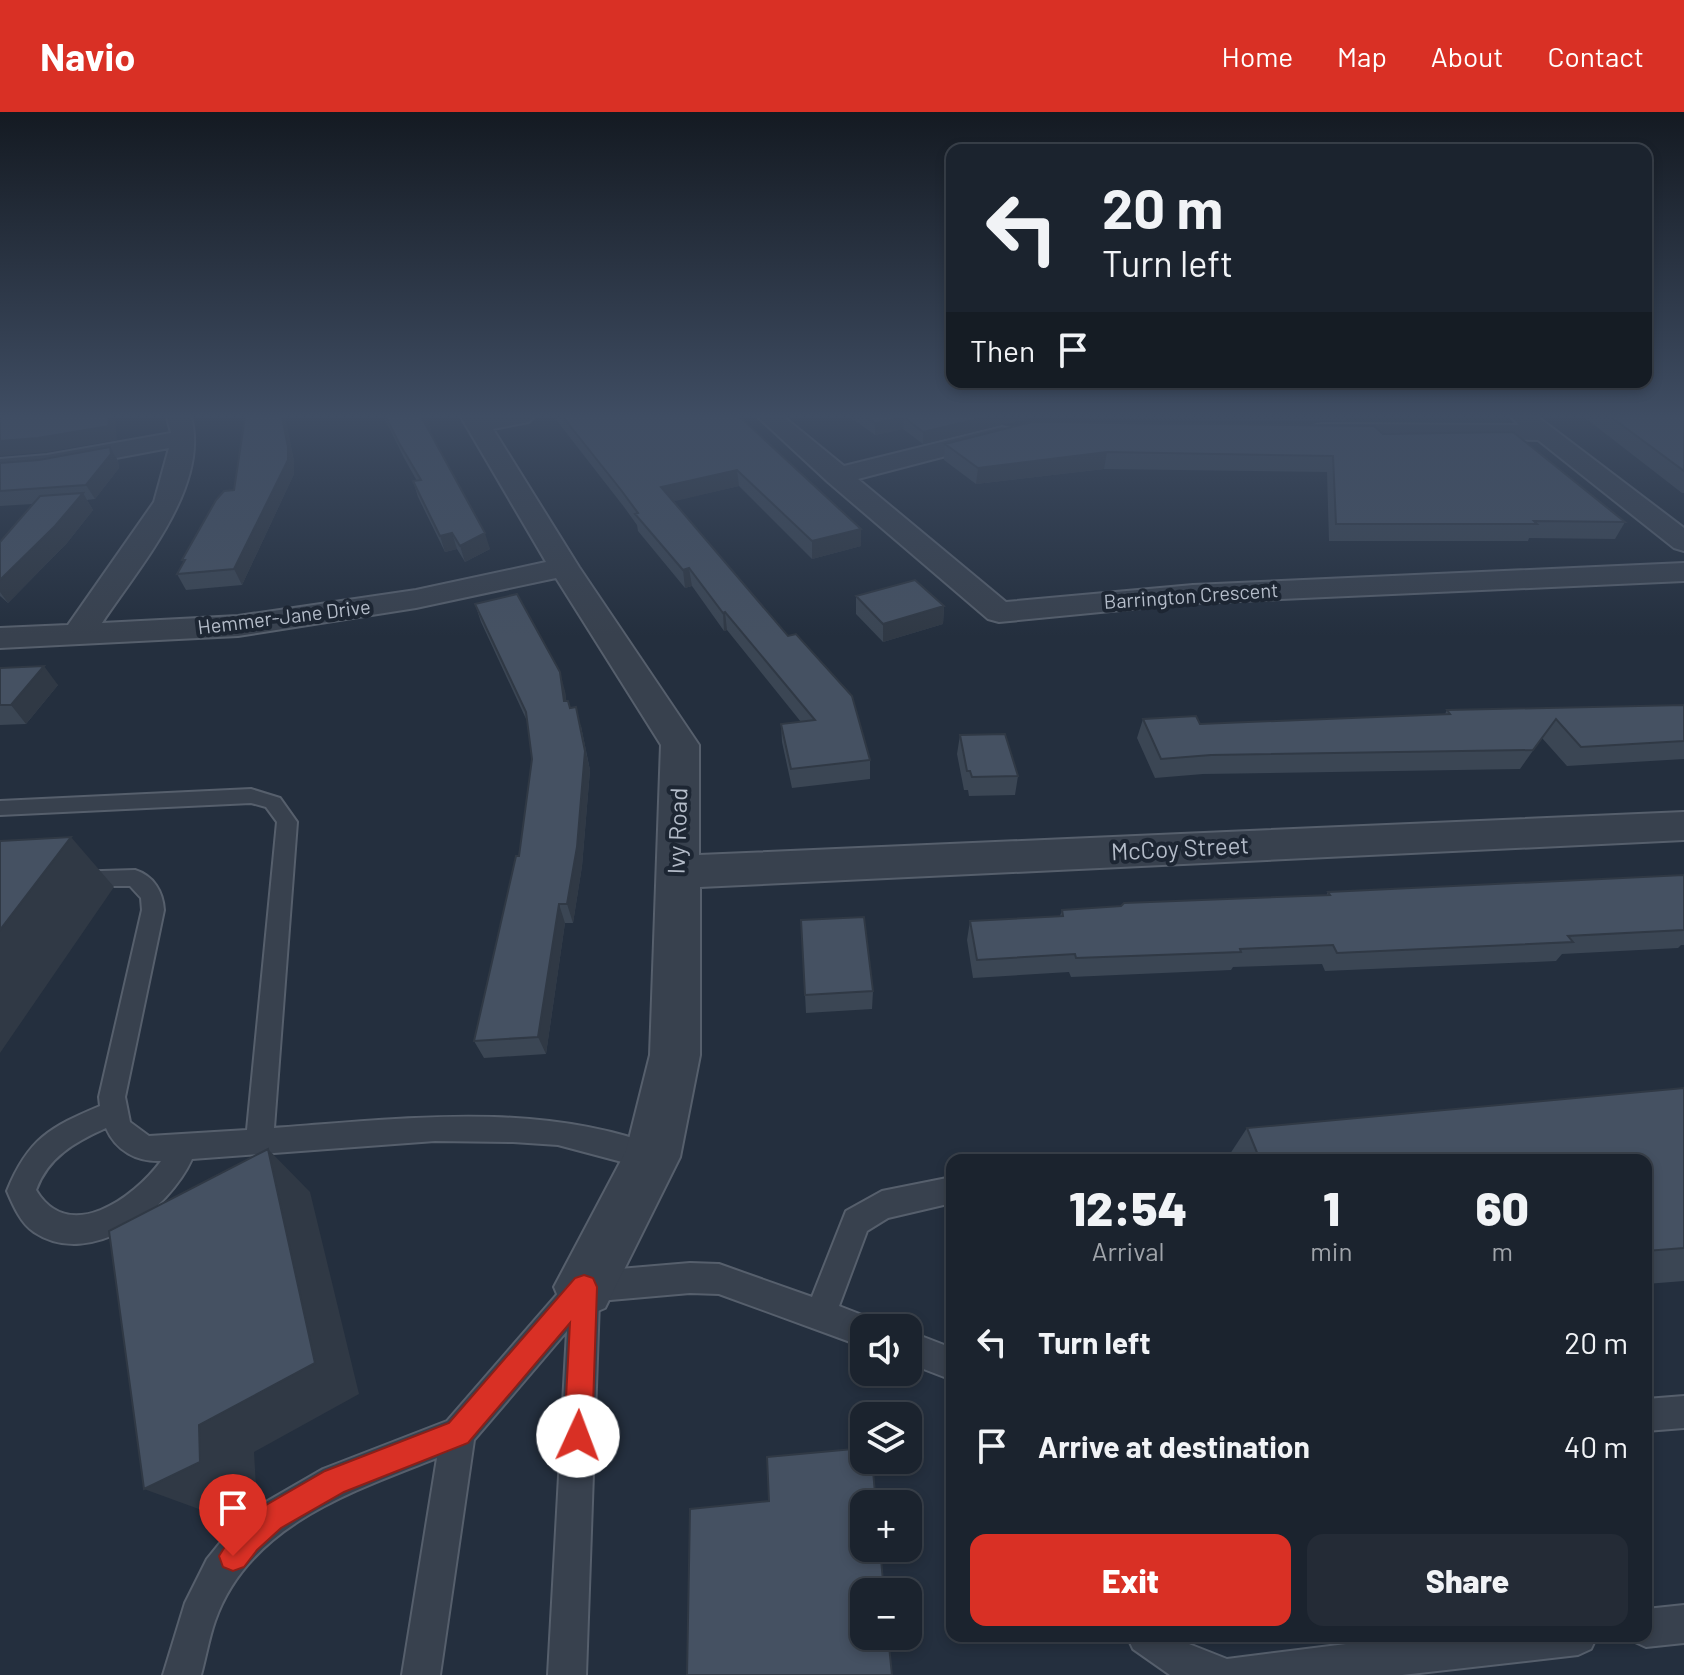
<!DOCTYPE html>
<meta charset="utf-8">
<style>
body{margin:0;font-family:Barlow,sans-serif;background:#242b36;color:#f1f3f6;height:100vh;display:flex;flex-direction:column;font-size:30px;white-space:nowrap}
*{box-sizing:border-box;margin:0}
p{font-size:26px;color:#a0a4aa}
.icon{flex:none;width:44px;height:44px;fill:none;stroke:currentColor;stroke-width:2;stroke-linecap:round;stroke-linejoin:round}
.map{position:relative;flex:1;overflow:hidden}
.side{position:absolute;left:946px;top:1042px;width:706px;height:488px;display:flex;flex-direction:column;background:#1b232e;border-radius:16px;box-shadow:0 4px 12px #0003,0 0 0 2px #39404a}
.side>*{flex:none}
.guide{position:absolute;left:946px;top:32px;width:706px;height:244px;border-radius:16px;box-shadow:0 4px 12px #0003,0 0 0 2px #39404a;background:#1b232e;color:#f1f3f6;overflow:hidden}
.tools{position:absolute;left:850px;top:1202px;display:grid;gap:16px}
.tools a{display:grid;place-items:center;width:72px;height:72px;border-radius:16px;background:#1b232e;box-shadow:0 4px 12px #0003,0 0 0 2px #39404a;font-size:40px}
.pin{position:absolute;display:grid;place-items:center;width:68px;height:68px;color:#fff;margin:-82px -34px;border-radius:50% 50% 50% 0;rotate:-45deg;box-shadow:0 0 8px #0007}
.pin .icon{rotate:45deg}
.me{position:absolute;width:88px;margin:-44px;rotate:2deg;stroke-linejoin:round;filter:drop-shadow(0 0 6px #0008)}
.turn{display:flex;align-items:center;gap:28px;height:168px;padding:0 24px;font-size:36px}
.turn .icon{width:104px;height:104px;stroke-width:2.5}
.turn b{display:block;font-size:56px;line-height:68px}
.then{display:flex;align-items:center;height:76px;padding:0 24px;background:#0003;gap:16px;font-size:30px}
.eta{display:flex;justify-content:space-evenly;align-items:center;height:136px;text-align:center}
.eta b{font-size:48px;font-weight:800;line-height:56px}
.cta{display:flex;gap:16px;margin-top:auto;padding:16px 24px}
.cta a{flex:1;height:92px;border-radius:16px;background:#d93025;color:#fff;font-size:32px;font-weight:800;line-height:92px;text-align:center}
.cta a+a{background:#242b36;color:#f1f3f6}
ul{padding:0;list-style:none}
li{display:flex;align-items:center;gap:24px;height:104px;padding:0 24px}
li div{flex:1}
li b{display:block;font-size:30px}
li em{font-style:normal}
header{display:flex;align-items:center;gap:48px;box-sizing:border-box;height:112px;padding:0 40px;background:#d93025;color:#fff}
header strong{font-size:38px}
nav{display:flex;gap:44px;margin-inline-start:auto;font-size:28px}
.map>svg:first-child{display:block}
.green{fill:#263c3f}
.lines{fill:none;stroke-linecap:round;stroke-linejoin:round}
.service-casing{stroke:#565f6c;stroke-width:4}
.minor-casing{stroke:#565f6c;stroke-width:4}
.service{fill:#38414e;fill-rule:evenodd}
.minor{fill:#38414e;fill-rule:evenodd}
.wall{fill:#3b4654}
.shaded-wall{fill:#303945}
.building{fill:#455162;stroke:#303945;stroke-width:2}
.route{fill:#d93025;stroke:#8d1f18;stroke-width:2}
.labels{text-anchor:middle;stroke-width:8;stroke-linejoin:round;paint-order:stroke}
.far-street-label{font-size:20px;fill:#b4bcc9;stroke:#1d2633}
.street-label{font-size:24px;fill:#b4bcc9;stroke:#1d2633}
</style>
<header>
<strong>Navio</strong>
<nav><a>Home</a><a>Map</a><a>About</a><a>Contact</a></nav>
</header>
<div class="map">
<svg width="1684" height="1563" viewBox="0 0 1684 1563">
<rect width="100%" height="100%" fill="#242f3e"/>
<path class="green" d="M1335,305H1508L1509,309L1496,313H1343Z"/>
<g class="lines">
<g class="service-casing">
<path id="service" d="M251,677L280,686L297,710L274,1016C402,1007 538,988 662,1036L666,1045L662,1054L652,1058L558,1033L513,1030L435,1029L192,1047C169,1098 91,1158 34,1120C21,1112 13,1093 7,1079C28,1027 50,1015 100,994L99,985L142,798L141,786L130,774H77L69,772L66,766L69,760L135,758C154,764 163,780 164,798L125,985L130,1010L149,1024L247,1018L277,710L266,695L251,691L0,703V689ZM106,1016C116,1039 137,1050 161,1049C134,1086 69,1133 36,1078C48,1045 75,1030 106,1016Z
M952,1065V1091L888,1106L867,1119L839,1194L875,1208L878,1216H864V1235L719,1182L690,1181L599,1189L586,1563H548L567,1219L474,1328L440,1563H402L437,1346C351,1380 249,1413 215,1509C209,1526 206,1545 201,1563H163L185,1491L207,1447L233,1415L259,1394L323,1357L447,1309L573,1164L584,1160L690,1151L719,1152L812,1185L846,1099L882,1079Z
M908,1219L952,1236V1268L908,1251Z
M1684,1284V1316L1646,1319V1287Z
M1684,1493V1531L1646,1535L1633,1529L1631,1524H1646V1497Z
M1127,1524H1177L1189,1532L1227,1547L1410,1524H1597L1591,1537L1578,1543L1402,1563H1170L1133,1537Z"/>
</g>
<g class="minor-casing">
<path id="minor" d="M167,305H191C210,375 139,455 102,511L238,504L416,478L546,450L461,305H533L529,310L493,317L579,455L699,633V743L1684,700V728L700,775V943L680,1045L605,1196L584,1205L563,1196L554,1175L626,1039L650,943L661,633L556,466L416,496L238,524L0,536V516L68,513L154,390L169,336L47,359L0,363V347L47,343L171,321Z
M758,305H784L844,354L1002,315L1011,317L1014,322L1011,327L858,367L1006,490L1193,473L1684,451V469L1193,491L999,510L988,507L828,370Z
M1511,305H1538L1684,416V439L1674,436L1538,328L1322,326L1313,324L1310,319L1313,314L1322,312L1519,313Z"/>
</g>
<use href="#service" class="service"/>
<use href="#minor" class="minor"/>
</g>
<path class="wall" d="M245,305H285L294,349V362L242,473L186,478L177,462L184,451L182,448L234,378Z
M384,305H427L431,319L429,320L490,437L465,450L457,437L445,440L418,385L413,369H417L404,346Z
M554,305H740L861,417V434L812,447L739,374L673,389L870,648V667L792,676L782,630L781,612L801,610L727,518L724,519L692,474L685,476L638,419L637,413L624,395Z
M850,305H1346L1345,309L1029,306L923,332L903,317L875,323Z
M1584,305H1684V381H1682Z
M1383,322L1625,410L1615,427L1529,426L1528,429H1329L1327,360L1104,357L976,372L944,348L945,332Z
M110,335L118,349L119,356L95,387L87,388L93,398L67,431L8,491L0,484V430L33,392L0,394V351L39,348Z
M856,484L944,494L943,512L883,530L856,502Z
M475,492L565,579L566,589L581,614L590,658L582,754L573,811H565L546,942L484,946L474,929L519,744L532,647L527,609L481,510Z
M0,556L58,573L26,612L0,613Z
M1684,593V647L1567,654L1542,626L1520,657L1203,662L1155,666L1137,626L1143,607L1200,612L1445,602L1447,598Z
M960,623L1018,664L1015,683L969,684L968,678H964L957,642Z
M1684,763V833H1681L1678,836L1562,842L1556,849L1325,859L1322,852L1233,855L1231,858L1071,865L1069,860L973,866L967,828L970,809L1060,804L1062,798L1121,794L1326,784L1328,780Z
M801,808L873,879L872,897L806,901Z
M1684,976V1169L1646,1172V1048H1226L1247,1016Z"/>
<path class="shaded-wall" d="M108,305H124L115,306L117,328L47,340L0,344V329Z
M282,305H285L294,349V362L242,473L234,457Z
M427,305L431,319L426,320L422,306Z
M904,305L903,317L875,323V311Z
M986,305H1029V306L923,332V320Z
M110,335L118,349L119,356L95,387L86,373Z
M1107,340L1104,357L976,372L978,356Z
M737,358L739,374L663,392L661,375Z
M83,381L93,398L67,431L8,491L0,480V468Z
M861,417V434L812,447V429Z
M452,421L457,437L445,440L440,424Z
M485,421L490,437L465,450L460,434Z
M689,456L692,474L685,476L683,458Z
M944,494L943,512L883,530V512Z
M725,500L727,518L724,519L723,501Z
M44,554L58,573L26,612L11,593Z
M560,560L565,579L569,608L564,589Z
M576,595L590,658L582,754L573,811L567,792Z
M71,725L114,775L0,941V818Z
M559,792L565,811L546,942L538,925Z
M268,1037L310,1080L359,1282L254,1340L256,1375L207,1400L144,1377L199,1313Z"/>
<path class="building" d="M0,305H108L109,314L38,326L0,329Z
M245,305H282L288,335V348L234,457L177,462L185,448H182L216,388L224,379L234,378Z
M386,305H427L422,306L485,421L460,434L452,421L440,424L413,369L421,368L399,331Z
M563,305H740L861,417L812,429L737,358L661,375L788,524L796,522L852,584L870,648L791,657L781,612L815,608L725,500L723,501L689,456L683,458L635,402L638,401L621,378Z
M866,305H986L923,320L904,305L875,311Z
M1611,305H1684V359Z
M1032,310L1374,314L1383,322L1513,320L1625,410L1534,409L1537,412H1336L1333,344L1107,340L978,356L945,332Z
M110,335L111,342L86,373L0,379V351L39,348Z
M83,381L55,414L0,468V430L40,384Z
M915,468L944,494L883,512L856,484Z
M517,482L560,560L564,589H568L570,596L576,595L585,639L577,735L567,792H559L538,925L474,929L516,744H519L532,647L526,600L475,492Z
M44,554L11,593H0V556Z
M1684,593V629L1581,635L1556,607L1533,638L1211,643L1161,647L1143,607L1196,604L1200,612L1450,602L1447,598Z
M1005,622L1018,664L972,665L970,659H967L960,623Z
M71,725L0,818V729Z
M1684,763V818L1568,824L1573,830L1337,841L1333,833L1240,837L1241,840L1076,846L1075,842L977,848L970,809L1063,804L1062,798L1121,794L1124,791L1330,783L1328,780Z
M864,805L873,879L805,883L801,808Z
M1684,976V1136L1646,1139V1048H1260L1247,1016Z
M268,1037L315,1251L199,1313L200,1350L144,1377L109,1119Z
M864,1336V1348H872L876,1392H864V1436H880L884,1480H864V1524H888L892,1563H687L690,1397L769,1389L767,1345Z"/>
<linearGradient id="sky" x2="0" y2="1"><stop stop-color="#141a22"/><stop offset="0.58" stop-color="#3f4d63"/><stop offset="1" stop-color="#3f4d63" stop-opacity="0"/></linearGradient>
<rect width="1684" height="524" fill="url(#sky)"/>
<path class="route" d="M584,1163L593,1166L597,1175L592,1324L588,1334L578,1338L568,1334L564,1324L570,1211L468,1331L344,1380L281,1416L257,1438L244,1455L233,1459L223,1455L219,1444L236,1417L261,1396L325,1359L449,1311L575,1166Z"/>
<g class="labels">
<g class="far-street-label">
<text transform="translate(1191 484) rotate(-4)" y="7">Barrington Crescent</text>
<text transform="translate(284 505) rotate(-7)" y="7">Hemmer-Jane Drive</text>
</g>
<g class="street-label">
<text transform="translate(678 719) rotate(-88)" y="8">Ivy Road</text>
<text transform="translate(1180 737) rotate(-3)" y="8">McCoy Street</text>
</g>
</g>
</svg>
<div class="tools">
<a><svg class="icon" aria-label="sound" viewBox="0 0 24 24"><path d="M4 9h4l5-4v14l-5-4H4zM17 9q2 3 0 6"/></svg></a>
<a><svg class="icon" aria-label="layers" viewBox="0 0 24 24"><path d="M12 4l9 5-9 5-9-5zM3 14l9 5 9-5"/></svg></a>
<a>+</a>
<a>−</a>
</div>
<div class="pin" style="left:233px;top:1444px;background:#d93025"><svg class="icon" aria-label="arrive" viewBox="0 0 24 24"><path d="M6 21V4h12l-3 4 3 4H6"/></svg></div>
<svg class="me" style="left:578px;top:1324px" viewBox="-20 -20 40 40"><circle r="19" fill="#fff"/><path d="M0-13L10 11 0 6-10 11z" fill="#d93025"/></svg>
<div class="guide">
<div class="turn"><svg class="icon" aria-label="left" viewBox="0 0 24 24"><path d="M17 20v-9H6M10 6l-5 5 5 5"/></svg><div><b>20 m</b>Turn left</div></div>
<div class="then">Then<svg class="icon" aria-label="arrive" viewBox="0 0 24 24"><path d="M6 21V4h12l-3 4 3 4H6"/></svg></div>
</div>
<section class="side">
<div class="eta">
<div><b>12:54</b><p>Arrival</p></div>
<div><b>1</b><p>min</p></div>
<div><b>60</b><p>m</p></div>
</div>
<ul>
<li><svg class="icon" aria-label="left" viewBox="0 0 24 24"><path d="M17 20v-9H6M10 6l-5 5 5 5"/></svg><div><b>Turn left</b></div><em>20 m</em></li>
<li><svg class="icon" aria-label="arrive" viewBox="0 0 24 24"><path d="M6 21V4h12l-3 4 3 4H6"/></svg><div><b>Arrive at destination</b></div><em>40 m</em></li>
</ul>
<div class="cta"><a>Exit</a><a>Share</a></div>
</section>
</div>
